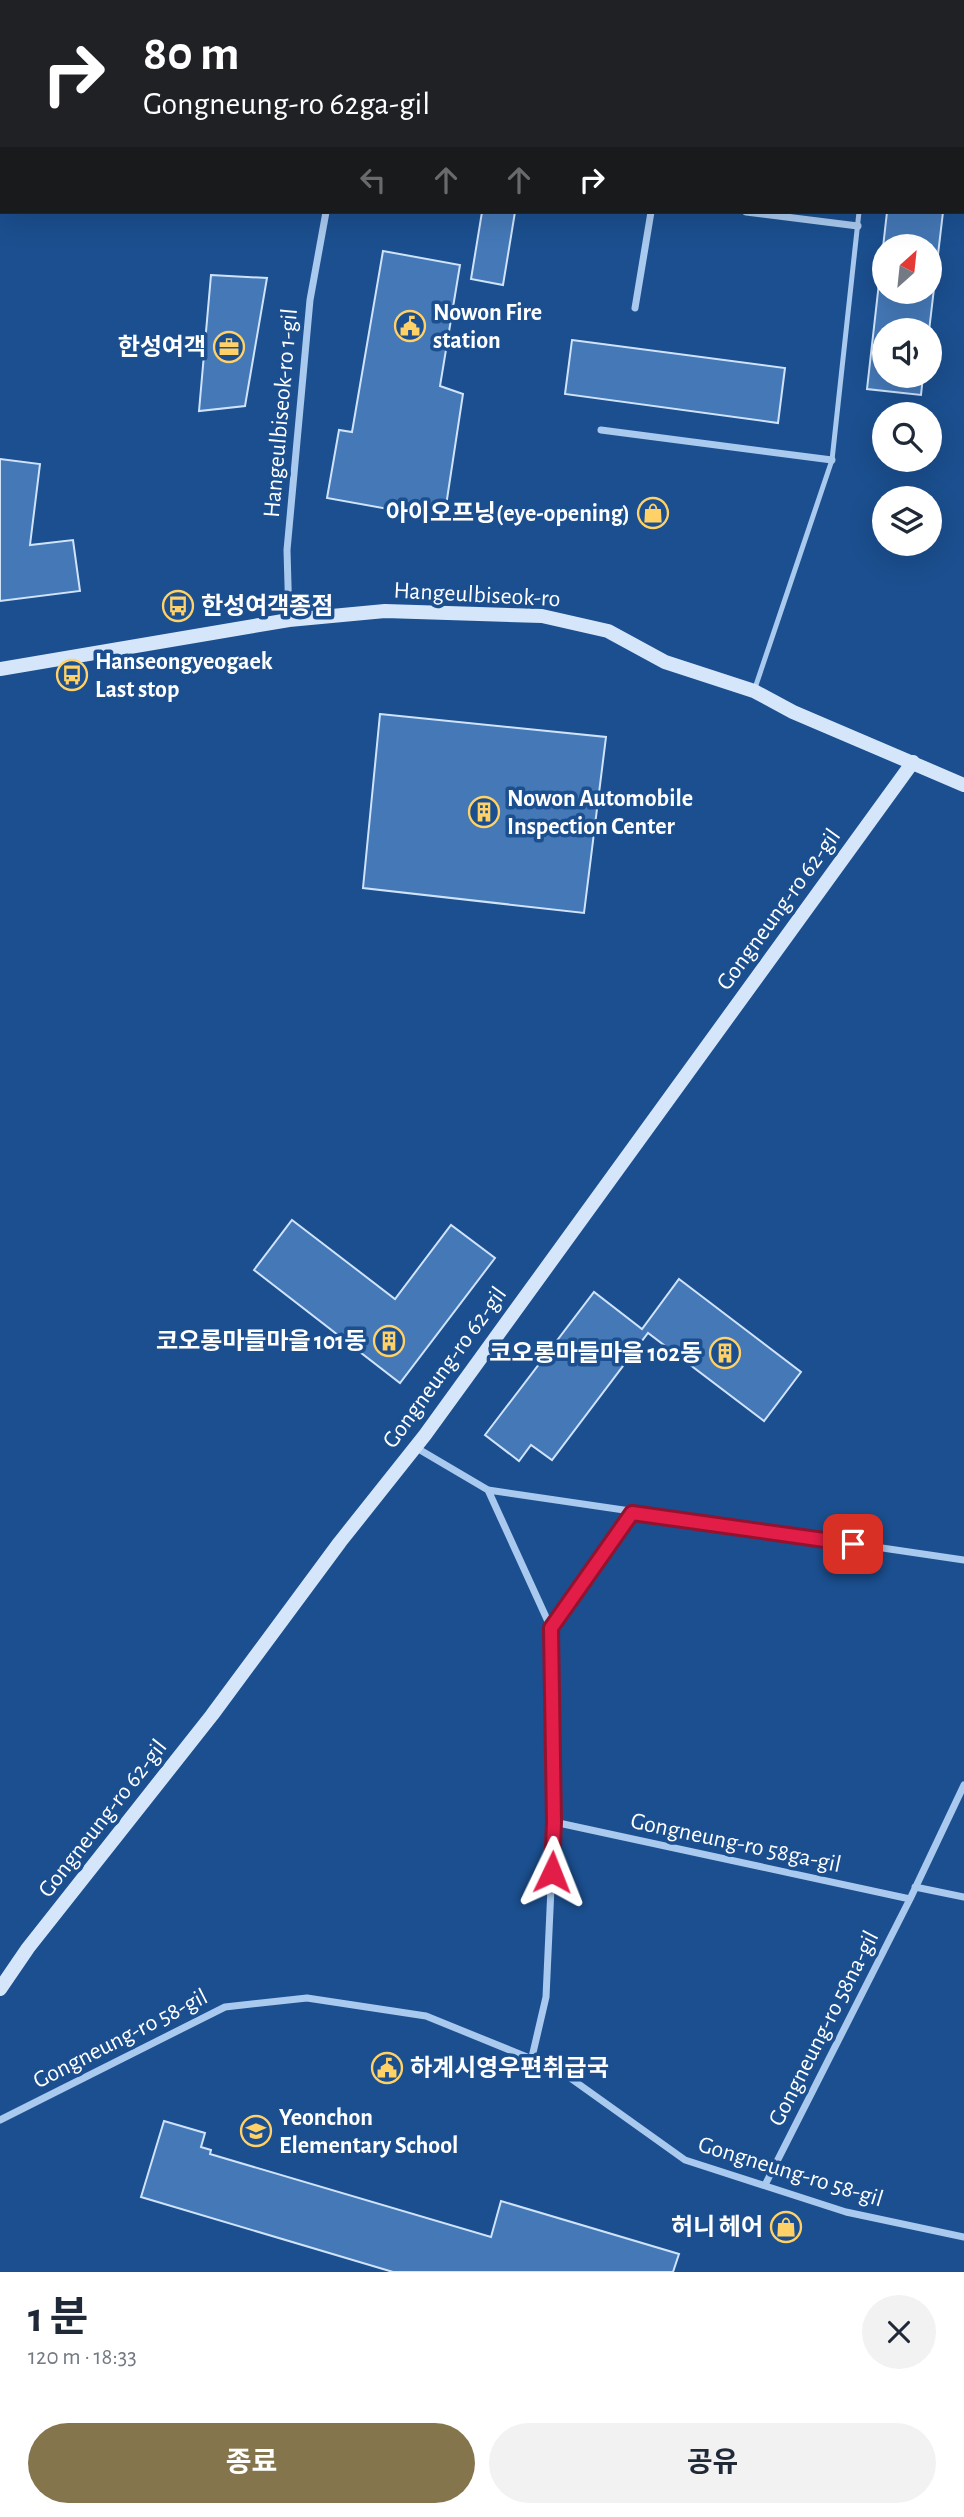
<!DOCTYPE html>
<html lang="ko">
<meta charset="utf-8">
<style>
body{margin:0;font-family:"Alegreya Sans","Noto Sans KR",sans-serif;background:#f2f2f3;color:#1f2937;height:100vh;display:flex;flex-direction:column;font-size:26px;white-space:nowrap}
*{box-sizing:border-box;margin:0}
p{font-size:23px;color:#747a83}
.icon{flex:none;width:38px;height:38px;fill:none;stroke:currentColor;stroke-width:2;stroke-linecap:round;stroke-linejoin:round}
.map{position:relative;height:2272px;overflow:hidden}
.side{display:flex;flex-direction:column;background:#fff;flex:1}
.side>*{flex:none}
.guide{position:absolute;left:0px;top:0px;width:964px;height:214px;box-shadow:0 7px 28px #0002;background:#202124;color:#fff;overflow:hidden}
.needle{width:46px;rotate:27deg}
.tools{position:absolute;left:872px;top:234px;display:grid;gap:14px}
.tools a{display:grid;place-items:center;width:70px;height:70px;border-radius:50%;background:#fff;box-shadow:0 7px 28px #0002;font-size:35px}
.pin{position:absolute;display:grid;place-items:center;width:60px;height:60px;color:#fff;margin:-30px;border-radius:14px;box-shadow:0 4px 10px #0006}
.me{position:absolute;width:77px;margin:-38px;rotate:2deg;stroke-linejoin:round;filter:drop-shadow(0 0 5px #0008)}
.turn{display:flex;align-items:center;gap:24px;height:147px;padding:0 28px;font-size:32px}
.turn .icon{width:91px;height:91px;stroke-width:2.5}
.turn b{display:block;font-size:49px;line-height:60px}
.lanes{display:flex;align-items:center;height:66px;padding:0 28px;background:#0003;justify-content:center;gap:35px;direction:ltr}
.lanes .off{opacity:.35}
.round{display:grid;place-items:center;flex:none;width:74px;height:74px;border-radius:37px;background:#f2f2f3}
.summary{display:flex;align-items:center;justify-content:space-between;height:119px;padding:0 28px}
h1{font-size:42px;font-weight:700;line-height:52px}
.button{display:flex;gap:14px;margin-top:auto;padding:14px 28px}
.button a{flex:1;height:80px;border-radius:42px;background:#84754c;color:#fff;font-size:28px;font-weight:700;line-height:80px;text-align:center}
.button a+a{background:#f2f2f3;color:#1f2937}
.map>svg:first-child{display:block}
.building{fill:#4478b7;stroke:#cfe3fa;stroke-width:2;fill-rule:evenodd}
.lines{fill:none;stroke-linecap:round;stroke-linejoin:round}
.lane{stroke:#a9c9ee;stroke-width:5}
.street{stroke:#a9c9ee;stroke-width:7}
.secondary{stroke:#d6e6fa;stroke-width:14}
.route-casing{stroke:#92132f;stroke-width:18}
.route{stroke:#e11d48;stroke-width:12}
.labels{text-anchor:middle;stroke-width:7;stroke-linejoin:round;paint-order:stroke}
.poi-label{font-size:24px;font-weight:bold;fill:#fff;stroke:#1b4f8f;text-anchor:start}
.street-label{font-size:24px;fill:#fff;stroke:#1b4f8f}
</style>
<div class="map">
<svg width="964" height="2272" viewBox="0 0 964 2272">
<rect width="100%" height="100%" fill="#1b4f8f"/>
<path class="building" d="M531,0H586L530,2Z
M479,212H515L503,285L471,279L482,212Z
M887,212H943L929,331H884V376H923L921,395L867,389ZM884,247H929V292H884Z
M383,251L460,265L440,386L463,394L444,519L327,498L339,430L352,432Z
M211,275L267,278L245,406L199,411Z
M572,340L785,368L778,423L565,394Z
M0,459L40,464L30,545L73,540L80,591L0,601Z
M380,714L606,737L584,913L363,888Z
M292,1220L395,1299L451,1225L495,1258L400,1383L254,1270Z
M679,1279L801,1372L764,1421L648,1333L552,1460L531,1445L519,1461L485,1435L594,1292L642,1329Z
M164,2121L205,2133L201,2147L211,2150L210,2154L491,2237L501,2201L679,2254L673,2272H393L141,2197Z"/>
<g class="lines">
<path class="lane" d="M883,2V0
M755,688L832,460L859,212"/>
<path class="street" d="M218,2V0
M377,2V0
M687,2L688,0
M962,56H964
M746,212L858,226
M635,308L651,212
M601,430L832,460
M289,620L287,550L310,300L326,212
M415,1447L488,1490L964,1560
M488,1490L551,1628
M554,1822L910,1899
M915,1887L964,1897
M532,2057L546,1997L554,1822L551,1628L632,1513
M0,2120L225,2007L307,1998L426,2016L559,2070L685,2160L846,2212L964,2237
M765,2185L910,1899L964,1785"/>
<path class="secondary" d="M0,669L289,620L385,611L542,616L608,631L665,662L754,691L793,712L964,785
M0,1989L28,1948L212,1715L340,1542L425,1435L913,762"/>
</g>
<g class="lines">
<g class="route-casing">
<path id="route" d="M552,1872L554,1822L551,1628L632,1513L853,1544"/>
</g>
<use href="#route" class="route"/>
</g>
<defs>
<g id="civic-ring" transform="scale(1.575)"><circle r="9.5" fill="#1b4f8f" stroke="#ffd166" stroke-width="1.5"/><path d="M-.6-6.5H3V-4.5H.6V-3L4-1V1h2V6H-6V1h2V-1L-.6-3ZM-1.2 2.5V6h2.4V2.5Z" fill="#ffd166"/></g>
<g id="office-ring" transform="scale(1.575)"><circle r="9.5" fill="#1b4f8f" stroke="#ffd166" stroke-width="1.5"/><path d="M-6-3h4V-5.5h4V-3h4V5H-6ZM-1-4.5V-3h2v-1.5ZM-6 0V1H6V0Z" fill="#ffd166"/></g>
<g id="shop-ring" transform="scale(1.575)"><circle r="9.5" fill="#1b4f8f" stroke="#ffd166" stroke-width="1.5"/><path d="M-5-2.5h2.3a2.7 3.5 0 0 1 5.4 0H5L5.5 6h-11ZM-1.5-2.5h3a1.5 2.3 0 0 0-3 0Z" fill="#ffd166"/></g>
<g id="bus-ring" transform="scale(1.575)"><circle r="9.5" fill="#1b4f8f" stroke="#ffd166" stroke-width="1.5"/><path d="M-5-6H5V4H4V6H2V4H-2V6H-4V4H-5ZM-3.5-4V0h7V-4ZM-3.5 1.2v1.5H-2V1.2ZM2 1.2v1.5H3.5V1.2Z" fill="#ffd166"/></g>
<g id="building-ring" transform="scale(1.575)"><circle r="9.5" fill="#1b4f8f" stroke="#ffd166" stroke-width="1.5"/><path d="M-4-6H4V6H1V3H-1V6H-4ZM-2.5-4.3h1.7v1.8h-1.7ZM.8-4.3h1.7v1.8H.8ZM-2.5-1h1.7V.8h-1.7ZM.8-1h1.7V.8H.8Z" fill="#ffd166"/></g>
<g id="school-ring" transform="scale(1.575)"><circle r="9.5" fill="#1b4f8f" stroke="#ffd166" stroke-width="1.5"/><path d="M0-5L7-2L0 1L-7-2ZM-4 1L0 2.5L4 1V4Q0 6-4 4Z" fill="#ffd166"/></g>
</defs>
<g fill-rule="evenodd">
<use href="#civic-ring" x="410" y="326"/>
<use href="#office-ring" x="229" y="347"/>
<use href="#shop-ring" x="653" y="513"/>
<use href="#bus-ring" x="178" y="606"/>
<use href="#bus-ring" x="72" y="675"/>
<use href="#building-ring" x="484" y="812"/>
<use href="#building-ring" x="389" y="1341"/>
<use href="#building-ring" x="725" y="1353"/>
<use href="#civic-ring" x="387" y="2068"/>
<use href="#school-ring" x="256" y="2131"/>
<use href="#shop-ring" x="786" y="2227"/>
</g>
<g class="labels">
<g class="poi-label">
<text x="433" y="320">Nowon Fire<tspan x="433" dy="28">station</tspan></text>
<text x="206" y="355" text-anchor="end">한성여객</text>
<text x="630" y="521" text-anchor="end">아이오프닝(eye-opening)</text>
<text x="201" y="614">한성여객종점</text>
<text x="95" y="669">Hanseongyeogaek<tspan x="95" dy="28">Last stop</tspan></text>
<text x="507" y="806">Nowon Automobile<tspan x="507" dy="28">Inspection Center</tspan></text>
<text x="366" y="1349" text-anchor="end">코오롱마들마을 101동</text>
<text x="702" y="1361" text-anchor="end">코오롱마들마을 102동</text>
<text x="410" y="2076">하계시영우편취급국</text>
<text x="279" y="2125">Yeonchon<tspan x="279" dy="28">Elementary School</tspan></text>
<text x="763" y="2235" text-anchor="end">허니 헤어</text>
</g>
<g class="street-label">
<text transform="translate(280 413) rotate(-85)" y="8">Hangeulbiseok-ro 1-gil</text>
<text transform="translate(477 594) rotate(3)" y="8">Hangeulbiseok-ro</text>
<text transform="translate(778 909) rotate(-54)" y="8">Gongneung-ro 62-gil</text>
<text transform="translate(444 1367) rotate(-54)" y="8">Gongneung-ro 62-gil</text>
<text transform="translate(102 1818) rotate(-52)" y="8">Gongneung-ro 62-gil</text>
<text transform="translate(736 1842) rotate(12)" y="8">Gongneung-ro 58ga-gil</text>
<text transform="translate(823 2028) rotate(-63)" y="8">Gongneung-ro 58na-gil</text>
<text transform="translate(120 2038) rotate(-27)" y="8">Gongneung-ro 58-gil</text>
<text transform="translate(791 2171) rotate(17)" y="8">Gongneung-ro 58-gil</text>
</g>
</g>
</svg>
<div class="tools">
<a><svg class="needle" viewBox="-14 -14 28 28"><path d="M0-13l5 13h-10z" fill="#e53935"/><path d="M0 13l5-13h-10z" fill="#747a83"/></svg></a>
<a><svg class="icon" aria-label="sound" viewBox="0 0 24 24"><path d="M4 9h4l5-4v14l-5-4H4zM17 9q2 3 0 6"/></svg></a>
<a><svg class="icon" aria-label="search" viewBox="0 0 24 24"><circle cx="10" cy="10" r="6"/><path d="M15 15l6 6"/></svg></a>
<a><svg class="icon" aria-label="layers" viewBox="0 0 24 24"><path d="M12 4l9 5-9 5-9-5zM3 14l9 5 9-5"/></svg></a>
</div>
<div class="pin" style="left:853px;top:1544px;background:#d93025"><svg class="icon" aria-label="arrive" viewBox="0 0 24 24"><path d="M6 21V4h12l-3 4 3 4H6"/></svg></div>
<svg class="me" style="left:552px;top:1872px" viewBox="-20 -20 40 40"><path d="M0-17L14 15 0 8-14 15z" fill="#e11d48" stroke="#fff" stroke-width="4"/></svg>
<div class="guide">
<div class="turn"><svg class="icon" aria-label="right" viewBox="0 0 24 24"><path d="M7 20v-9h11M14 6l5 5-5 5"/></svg><div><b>80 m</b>Gongneung-ro 62ga-gil</div></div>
<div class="lanes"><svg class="icon off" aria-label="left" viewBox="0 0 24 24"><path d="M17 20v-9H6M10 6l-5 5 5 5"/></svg><svg class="icon off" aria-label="ahead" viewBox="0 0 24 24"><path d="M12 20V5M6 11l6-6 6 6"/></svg><svg class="icon off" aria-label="ahead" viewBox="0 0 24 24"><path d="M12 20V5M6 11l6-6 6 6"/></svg><svg class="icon" aria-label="right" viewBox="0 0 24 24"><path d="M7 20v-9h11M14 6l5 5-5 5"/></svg></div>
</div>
</div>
<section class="side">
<div class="summary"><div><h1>1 분</h1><p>120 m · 18:33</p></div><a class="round"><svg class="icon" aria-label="close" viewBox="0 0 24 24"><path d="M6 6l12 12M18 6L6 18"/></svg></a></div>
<div class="button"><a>종료</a><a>공유</a></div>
</section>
